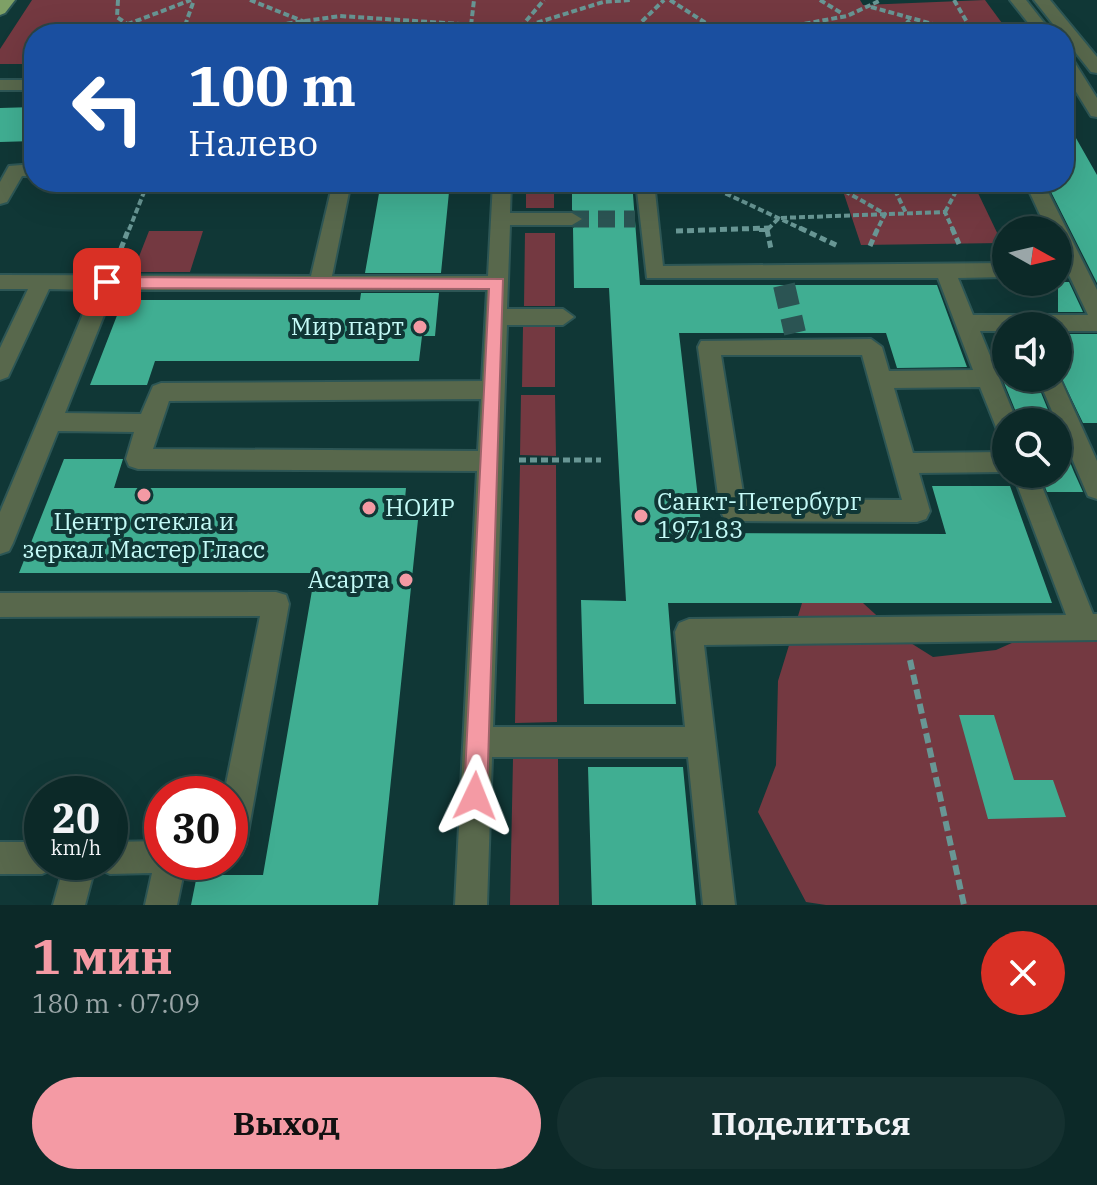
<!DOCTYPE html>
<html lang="ru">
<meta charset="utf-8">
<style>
body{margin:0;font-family:"IBM Plex Serif",serif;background:#153130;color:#f1f3f6;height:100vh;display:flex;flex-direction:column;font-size:30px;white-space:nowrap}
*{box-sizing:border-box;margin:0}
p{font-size:26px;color:#9aa6a8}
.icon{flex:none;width:44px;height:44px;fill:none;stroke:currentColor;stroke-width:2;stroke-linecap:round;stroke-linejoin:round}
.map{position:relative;height:905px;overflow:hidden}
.sheet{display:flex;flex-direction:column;background:#0c2928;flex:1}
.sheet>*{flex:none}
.hud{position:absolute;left:24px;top:24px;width:1050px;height:168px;border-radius:32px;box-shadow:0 8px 32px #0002,0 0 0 2px #2c4545;background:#1a4fa0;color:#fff;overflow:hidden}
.needle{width:52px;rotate:98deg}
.controls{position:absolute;left:992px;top:216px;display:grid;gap:16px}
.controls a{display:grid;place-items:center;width:80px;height:80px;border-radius:50%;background:#0c2928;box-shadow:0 8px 32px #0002,0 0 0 2px #2c4545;font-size:40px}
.speed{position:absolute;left:24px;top:776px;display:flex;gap:16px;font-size:40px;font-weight:700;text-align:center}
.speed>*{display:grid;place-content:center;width:104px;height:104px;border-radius:50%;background:#0c2928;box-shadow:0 8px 32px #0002,0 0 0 2px #2c4545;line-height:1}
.speed small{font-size:20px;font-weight:400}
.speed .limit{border:12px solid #d22;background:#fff;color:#111}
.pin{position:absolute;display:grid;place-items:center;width:68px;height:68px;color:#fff;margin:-34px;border-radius:16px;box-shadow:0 4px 12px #0006}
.me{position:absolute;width:88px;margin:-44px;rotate:2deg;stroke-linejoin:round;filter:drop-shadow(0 0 6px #0008)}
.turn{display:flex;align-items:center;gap:28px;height:168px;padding:0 32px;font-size:36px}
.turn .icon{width:104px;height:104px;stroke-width:2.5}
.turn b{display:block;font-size:56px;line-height:68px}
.round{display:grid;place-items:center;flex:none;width:84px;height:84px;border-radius:42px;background:#153130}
.head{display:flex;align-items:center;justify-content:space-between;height:136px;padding:0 32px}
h1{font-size:48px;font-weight:800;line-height:60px;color:#f49aa4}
.button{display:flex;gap:16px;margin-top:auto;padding:16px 32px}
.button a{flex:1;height:92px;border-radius:48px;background:#f49aa4;color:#111;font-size:32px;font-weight:800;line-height:92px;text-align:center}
.button a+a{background:#153130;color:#f1f3f6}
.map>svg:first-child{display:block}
.green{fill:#743941}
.building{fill:#40ae92}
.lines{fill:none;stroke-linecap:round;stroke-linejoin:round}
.minor-tunnel-far1{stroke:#2b5453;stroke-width:17;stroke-dasharray:17 9;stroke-linecap:butt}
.minor-tunnel{stroke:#2b5453;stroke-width:22;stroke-dasharray:22 11;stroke-linecap:butt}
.minor-casing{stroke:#2d5655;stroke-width:4}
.major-casing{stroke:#2d5655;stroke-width:4}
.path-far2{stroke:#689694;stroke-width:4;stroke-dasharray:6 3;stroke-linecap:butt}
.path-far1{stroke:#689694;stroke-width:5;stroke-dasharray:7 4;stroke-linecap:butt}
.path{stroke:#689694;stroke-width:6;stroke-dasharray:10 5;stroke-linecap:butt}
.minor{fill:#58684c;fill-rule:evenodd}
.major{fill:#7ea066;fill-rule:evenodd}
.route{fill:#f49aa4;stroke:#9f646b;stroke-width:2}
.poi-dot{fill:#f49aa4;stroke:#103736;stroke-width:3}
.labels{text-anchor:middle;stroke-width:8;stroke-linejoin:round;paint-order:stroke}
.poi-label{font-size:24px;fill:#c4faf7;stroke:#103736;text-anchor:end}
</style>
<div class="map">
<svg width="1097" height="905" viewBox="0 0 1097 905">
<rect width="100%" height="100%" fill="#103736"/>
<path class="green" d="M32,0H860L863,5L985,0L1010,34H34V64H0V49Z
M526,182H554V208H526Z
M978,193L1002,243L861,245L844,194Z
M149,231H203L190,272H133Z
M525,233H555V306H524Z
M523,327H555V387H522Z
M521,395H555L556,456L520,455Z
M520,465H556L557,722L515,723Z
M802,603H863L898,635L933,657L996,650L1032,634L1097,628V905H826L806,902L758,812L776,765L778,681Z
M558,758L559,905H510L513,759Z"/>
<path class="building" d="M34,107V141L0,142V108Z
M1064,117L1097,175V283L1046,182H1064Z
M381,182H450L441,273H365Z
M572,182H632L640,285H937L967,367L897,368L886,333H679L702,533L946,534L932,486H1010L1052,603H668L676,704H584L581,600L626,601L609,288H574L573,228L585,218L572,210Z
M1058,282H1069L1083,312H1058Z
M361,293H439L435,336H422L419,361H155L147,385H90L123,300H360Z
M1058,334H1097V423H1083L1058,371Z
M996,363H1006V378H1035L1053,422H1020Z
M1058,433L1074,472L1083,492H1047L1040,474H1058Z
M64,459H123L114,488H406L403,520H418L378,905H191L197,875H263L315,573H19Z
M959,715H994L1014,780H1053L1066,817L988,819Z
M588,767H683L696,905H592Z"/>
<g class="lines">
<path class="minor-tunnel-far1" d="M572,219H635"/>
<path class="minor-tunnel" d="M784,285L795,333"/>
<g class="minor-casing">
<path id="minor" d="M1010,0H1026L1053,34H1037Z
M1034,0H1050L1097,57V73L1091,72Z
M1064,53L1070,55L1097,98V117L1091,116L1064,72Z
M0,80H34V90H0Z
M34,164V176H22L7,202L0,204V182L9,166Z
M333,182H351L332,276H488L493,182H511L510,213H572L582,219L572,225H510L507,309H563L574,317L563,325H507L493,727H685L675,632L679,623L689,619L1066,615L1013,474H1037L1093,614H1097V640L704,645L735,905H703L688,757H492L487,905H455L477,471L138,469L129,466L126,459L134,432L58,431L13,543L9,551L0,554V512L93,290L49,289L8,377L0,380V348L28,289H0V275L311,276ZM114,290H487L482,381L161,383L153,386L141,414L65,413ZM481,399L478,451L153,449L169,401Z
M636,182H654L663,266L1006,263V277L958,278L973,315H1088L1058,252V230H1047L1025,182H1043L1097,290V331H1058V326H1006V331H980L1017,422H1006V434L998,432L980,387L894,388L913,453L1006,452V472L919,473L930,511L926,519L917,522L733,521L724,518L720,510L698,347L701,341L871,339L882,347L889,371L973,370L938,278H647ZM721,355H862L902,500L744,499Z
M1058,374L1097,461V499L1088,496L1085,489L1038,378H1058Z
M276,592L286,595L289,604L246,844L241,855L230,860V794H224L260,616L0,617V593Z
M162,841V862H186L177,905H145L152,873L110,874L99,869L96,864L85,905H53L65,862H110V842Z
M0,842H42V862H56L53,869L42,874H0Z"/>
</g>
<g class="major-casing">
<path id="major" d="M0,0H15L5,13L0,15Z"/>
</g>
<path class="path-far2" d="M118,0L117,17L127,24H284L340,16L520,28L603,2L630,0
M250,0L335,34
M670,0L715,29L786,27L795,34
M820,0L843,14
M954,0L974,34
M871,7L969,34
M907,20L917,34
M787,27L847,16L879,1
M102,34L191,0
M182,34L194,0
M470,34L474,0
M526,34L520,28L544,0
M629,34L664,0
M701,182L804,230
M829,182L885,214L877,230
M891,182L906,213
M945,212L961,182
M129,230L148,182
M759,230H767L779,218L945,212L953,230"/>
<path class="path-far1" d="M800,228L838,246
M952,228L959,244
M767,230L771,249
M676,231L769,228
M870,246L878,228
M117,259L129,228
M519,460H601"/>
<path class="path" d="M910,660L964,905"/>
<use href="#minor" class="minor"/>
<use href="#major" class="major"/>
</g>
<path class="route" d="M107,277L503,279L487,796L483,804L475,808L467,804L464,796L489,289L107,288L99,282Z"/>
<g class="poi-dot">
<circle cx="420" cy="327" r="8"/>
<circle cx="144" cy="495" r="8"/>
<circle cx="369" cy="508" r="8"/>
<circle cx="641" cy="516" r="8"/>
<circle cx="406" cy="580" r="8"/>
</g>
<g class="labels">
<g class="poi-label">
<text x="404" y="335">Мир парт</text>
<text x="657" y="510" text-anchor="start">Санкт-Петербург<tspan x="657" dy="28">197183</tspan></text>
<text x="385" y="516" text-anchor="start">НОИР</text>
<text x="144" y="530" text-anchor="middle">Центр стекла и<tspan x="144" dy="28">зеркал Мастер Гласс</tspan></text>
<text x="390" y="588">Асарта</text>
</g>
</g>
</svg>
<div class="controls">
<a><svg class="needle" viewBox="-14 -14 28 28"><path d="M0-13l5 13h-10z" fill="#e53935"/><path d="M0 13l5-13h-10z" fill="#9aa6a8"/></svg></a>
<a><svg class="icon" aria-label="sound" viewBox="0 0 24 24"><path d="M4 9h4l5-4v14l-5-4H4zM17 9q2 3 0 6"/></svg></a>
<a><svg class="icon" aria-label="search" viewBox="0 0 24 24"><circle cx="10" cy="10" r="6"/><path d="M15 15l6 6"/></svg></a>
</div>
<div class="speed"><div>20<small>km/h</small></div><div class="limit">30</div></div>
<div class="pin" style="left:107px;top:282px;background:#d93025"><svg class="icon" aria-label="arrive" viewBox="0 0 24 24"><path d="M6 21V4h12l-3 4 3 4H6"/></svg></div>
<svg class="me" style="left:475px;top:796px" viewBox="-20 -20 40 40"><path d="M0-17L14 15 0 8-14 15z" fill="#f49aa4" stroke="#fff" stroke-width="4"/></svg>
<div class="hud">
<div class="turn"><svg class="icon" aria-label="left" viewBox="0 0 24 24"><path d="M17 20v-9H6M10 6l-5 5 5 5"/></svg><div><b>100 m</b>Налево</div></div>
</div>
</div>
<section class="sheet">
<div class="head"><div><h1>1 мин</h1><p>180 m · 07:09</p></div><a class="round" style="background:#d93025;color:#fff"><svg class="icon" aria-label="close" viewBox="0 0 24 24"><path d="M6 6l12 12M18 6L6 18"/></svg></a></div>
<div class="button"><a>Выход</a><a>Поделиться</a></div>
</section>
